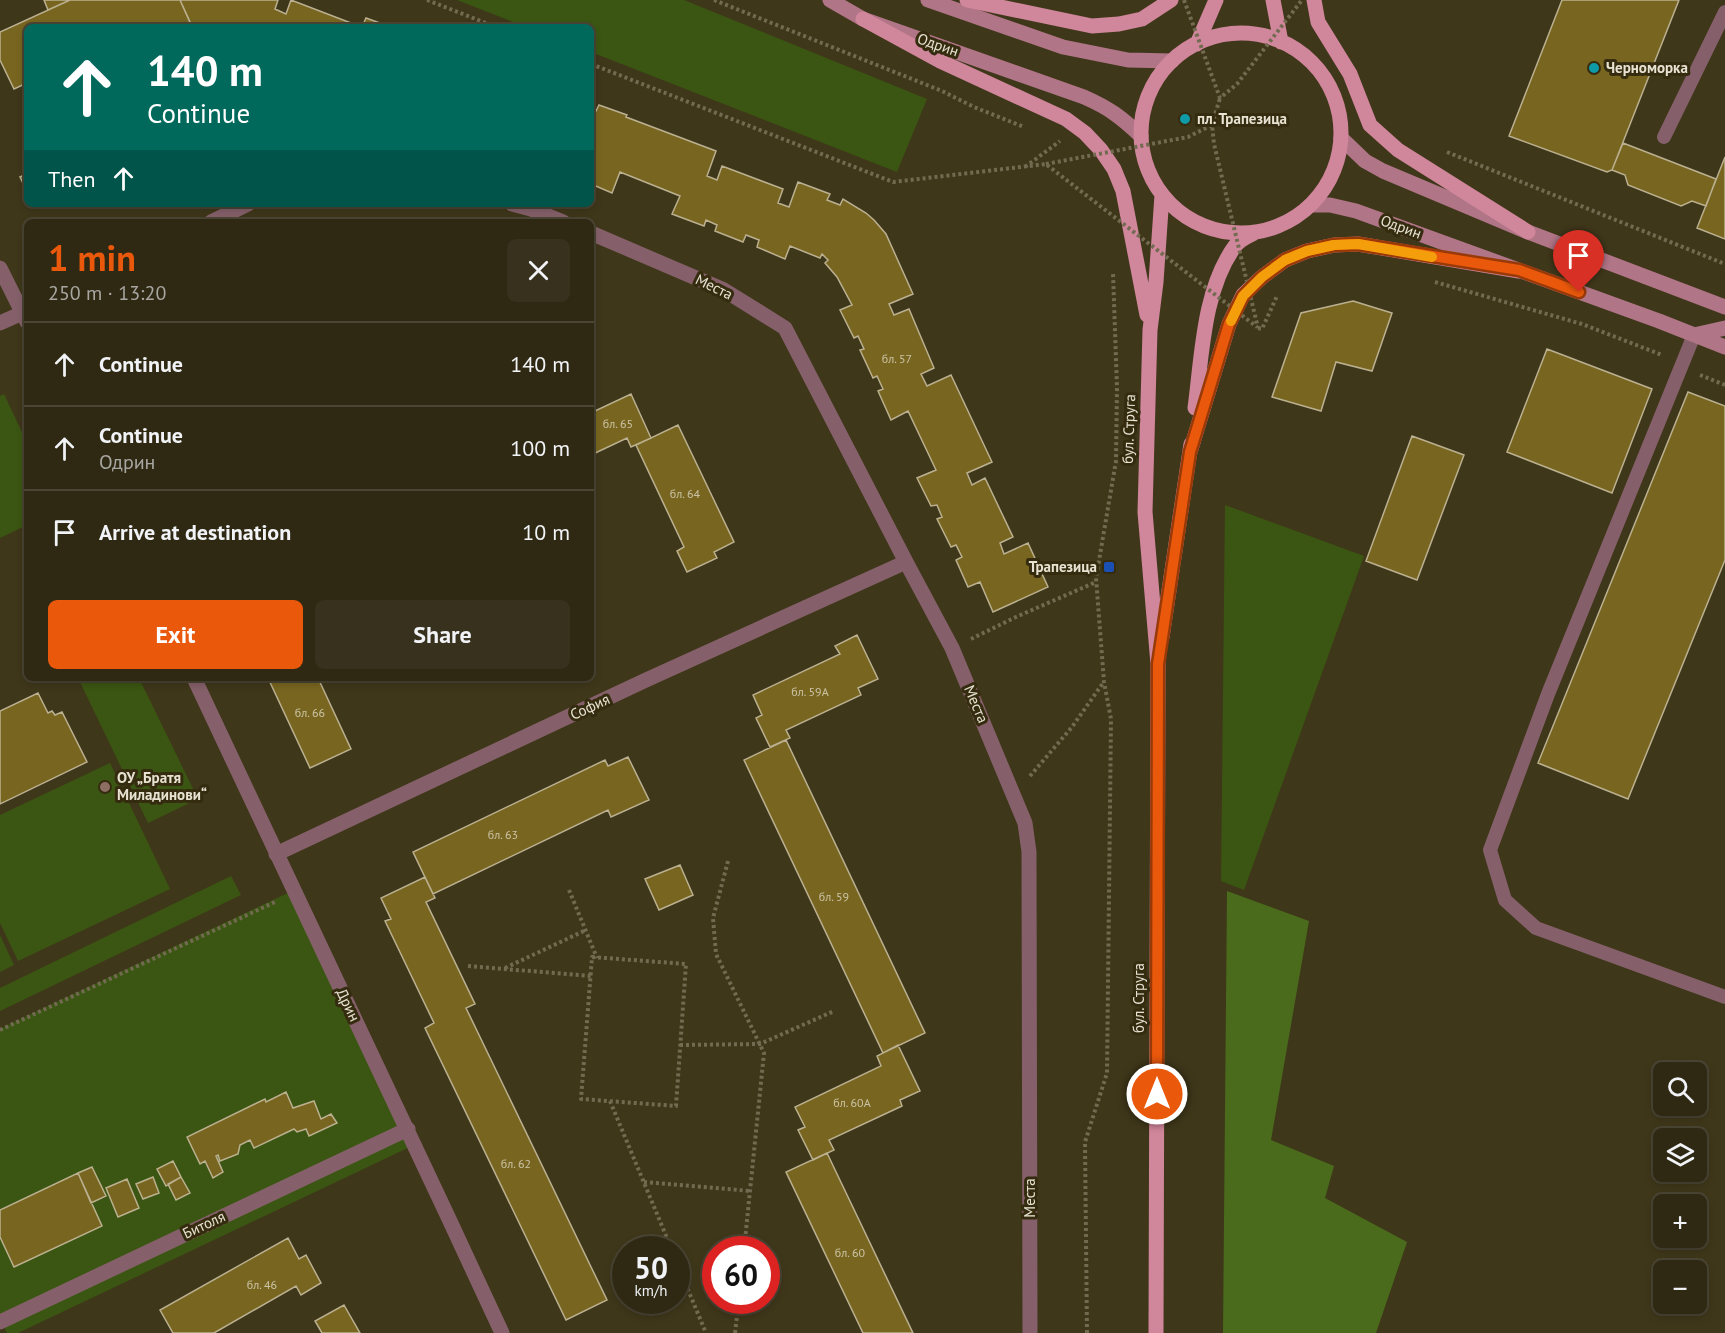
<!DOCTYPE html>
<meta charset="utf-8">
<style>
body{margin:0;font-family:"PT Sans",sans-serif;background:#37311d;color:#f1f3f6;height:100vh;display:flex;flex-direction:column;font-size:22px;white-space:nowrap}
*{box-sizing:border-box;margin:0}
p{font-size:20px;color:#a7a6a0}
.icon{flex:none;width:33px;height:33px;fill:none;stroke:currentColor;stroke-width:2;stroke-linecap:round;stroke-linejoin:round}
.map{position:relative;flex:1;overflow:hidden}
.side{position:absolute;left:24px;top:219px;width:570px;height:462px;display:flex;flex-direction:column;background:#2f2914;border-radius:9px;box-shadow:0 3px 9px #0003,0 0 0 2px #4a4534}
.side>*{flex:none}
.top-card{position:absolute;left:24px;top:24px;width:570px;height:183px;border-radius:9px;box-shadow:0 3px 9px #0003,0 0 0 2px #4a4534;background:#00695c;color:#fff;overflow:hidden}
.buttons{position:absolute;left:1653px;top:1062px;display:grid;gap:12px}
.buttons a{display:grid;place-items:center;width:54px;height:54px;border-radius:9px;background:#2f2914;box-shadow:0 3px 9px #0003,0 0 0 2px #4a4534;font-size:30px}
.speed{position:absolute;left:612px;top:1236px;display:flex;gap:12px;font-size:30px;font-weight:700;text-align:center}
.speed>*{display:grid;place-content:center;width:78px;height:78px;border-radius:50%;background:#2f2914;box-shadow:0 3px 9px #0003,0 0 0 2px #4a4534;line-height:1}
.speed small{font-size:15px;font-weight:400}
.speed .limit{border:9px solid #d22;background:#fff;color:#111}
.pin{position:absolute;display:grid;place-items:center;width:51px;height:51px;color:#fff;margin:-62px -26px;border-radius:50% 50% 50% 0;rotate:-45deg;box-shadow:0 0 6px #0007}
.pin .icon{rotate:45deg}
.me{position:absolute;width:66px;margin:-33px;rotate:0deg;stroke-linejoin:round;filter:drop-shadow(0 0 4px #0008)}
.turn{display:flex;align-items:center;gap:21px;height:126px;padding:0 24px;font-size:27px}
.turn .icon{width:78px;height:78px;stroke-width:2.5}
.turn b{display:block;font-size:42px;line-height:51px}
.then{display:flex;align-items:center;height:57px;padding:0 24px;background:#0003;gap:12px;font-size:22px}
.round{display:grid;place-items:center;flex:none;width:63px;height:63px;border-radius:9px;background:#37311d}
.headline{display:flex;align-items:center;justify-content:space-between;height:102px;padding:0 24px}
h1{font-size:36px;font-weight:600;line-height:45px;color:#ea580c}
.button{display:flex;gap:12px;margin-top:auto;padding:12px 24px}
.button a{flex:1;height:69px;border-radius:9px;background:#ea580c;color:#fff;font-size:24px;font-weight:600;line-height:69px;text-align:center}
.button a+a{background:#37311d;color:#f1f3f6}
ul{padding:0;list-style:none}
li{display:flex;align-items:center;gap:18px;height:84px;padding:0 24px;border-top:2px solid #4a4534}
li div{flex:1}
li b{display:block;font-size:22px}
li em{font-style:normal}
.map>svg:first-child{display:block}
.green{fill:#3b5612}
.forest{fill:#4a6b1c}
.building{fill:#786520;stroke:#bbb191;stroke-width:1.5}
.lines{fill:none;stroke-linecap:round;stroke-linejoin:round}
.path{stroke:#726b51;stroke-width:4;stroke-dasharray:3 3;stroke-linecap:butt}
.lane{stroke:#85606a;stroke-width:14}
.street{stroke:#85606a;stroke-width:15}
.secondary{stroke:#b07586;stroke-width:15}
.primary{stroke:#d0869b;stroke-width:15}
.path-bridge{stroke:#726b51;stroke-width:4;stroke-dasharray:3 3;stroke-linecap:butt}
.route-casing{stroke:#983908;stroke-width:15}
.route{stroke:#ea580c;stroke-width:10}
.slow{stroke:#f59e0b;stroke-width:10}
.culture-dot{fill:#0f9aa8;stroke:#352c10;stroke-width:2}
.transit-dot{fill:#1a4fb4;stroke:#352c10;stroke-width:2}
.education-dot{fill:#8d6e63;stroke:#352c10;stroke-width:2}
.labels{text-anchor:middle;stroke-width:6;stroke-linejoin:round;paint-order:stroke}
.number-label{font-size:12px;fill:#cbc3a5}
.street-label{font-size:15px;fill:#e7e2d1;stroke:#352c10}
.poi-label{font-size:15px;font-weight:bold;fill:#e7e2d1;stroke:#352c10;text-anchor:start}
</style>
<div class="map">
<svg width="1725" height="1333" viewBox="0 0 1725 1333">
<rect width="100%" height="100%" fill="#3f371a"/>
<path class="green" d="M457,0H684L927,99L897,172L591,52V27H526Z
M4,394L27,443V525L0,538V396Z
M1225,505L1364,556L1244,890L1221,881Z
M78,678H139L198,799L148,823Z
M110,763L170,889L18,961L0,923V815Z
M231,876L241,895L0,1011V988Z
M292,891L414,1145L18,1333H7L0,1319V1029Z
M0,935L14,965L0,972Z"/>
<path class="forest" d="M1227,891L1309,921L1271,1140L1334,1166L1325,1198L1407,1242L1376,1333H1223Z"/>
<path class="building" d="M44,0H70L48,10Z
M70,0H180L191,24L184,27H27V83L14,89L0,60V32Z
M180,0H278L275,9L286,14L291,0L351,23L350,27H227L217,23L216,26L203,25L192,27Z
M1562,0H1679L1612,170L1607,172L1509,136Z
M366,18L391,27H362Z
M599,105L627,115L626,117L716,151L707,176L717,180L722,166L783,189L778,203L789,207L798,182L830,194L827,200L840,205L843,199L866,213L874,220L886,234L913,294L889,304L894,315L909,309L934,368L921,374L927,386L951,375L992,462L967,473L972,485L985,478L1013,537L1000,543L1004,554L1028,543L1048,587L993,612L980,582L968,587L956,560L962,557L956,545L951,547L937,519L942,517L937,505L931,506L917,478L936,470L908,411L891,420L878,391L883,389L877,376L873,378L860,350L864,349L858,336L854,338L840,310L852,305L837,277L825,263L828,260L822,254L820,258L790,246L785,259L757,247L759,240L746,235L743,242L715,231L717,225L706,220L704,226L672,214L680,196L620,172L612,193L591,184V109L596,111Z
M1623,143L1716,179L1706,206L1692,201L1681,206L1628,185L1625,175L1612,170Z
M1725,157V239L1697,228Z
M27,174V192L20,177Z
M1353,301L1392,313L1372,371L1336,362L1321,411L1272,397L1301,313Z
M1547,349L1652,389L1612,493L1507,452Z
M1688,392L1725,406V560L1628,799L1538,763Z
M631,394L651,438L631,447L627,438L591,455V406H592L595,411Z
M678,425L734,542L714,552L717,558L687,572L677,551L684,547L636,445Z
M1412,436L1464,455L1417,580L1366,561Z
M857,635L878,679L858,688L861,695L786,730L790,738L770,747L756,718L762,715L753,695L840,654L835,646Z
M268,678H318L351,749L310,768Z
M38,693L48,713L52,711L55,715L62,712L87,762L0,804V711Z
M786,740L925,1033L883,1053L744,760Z
M628,757L649,800L611,817L608,810L433,894L413,852L605,760L608,766Z
M680,865L693,895L659,910L645,879Z
M425,877L435,898L426,902L475,1004L466,1008L607,1300L566,1320L425,1028L434,1023L385,921L391,919L381,898Z
M898,1045L920,1091L900,1100L902,1106L829,1140L834,1150L813,1160L798,1130L805,1127L795,1107L881,1066L877,1056Z
M286,1092L293,1108L314,1101L321,1119L331,1114L337,1123L309,1136L306,1129L297,1132L294,1129L254,1148L250,1140L240,1145L238,1154L220,1161L218,1155L216,1156L223,1172L213,1178L205,1161L200,1164L187,1137L265,1099L266,1102Z
M827,1153L913,1333H863L786,1172Z
M173,1161L181,1177L166,1186L157,1169Z
M92,1167L106,1196L91,1203L78,1173Z
M78,1173L102,1226L14,1267L0,1237V1210Z
M153,1177L159,1193L143,1199L136,1184Z
M181,1177L190,1193L176,1200L168,1184Z
M127,1179L139,1208L118,1217L106,1188Z
M288,1238L299,1259L306,1255L321,1283L301,1295L296,1286L214,1333H173L160,1310Z
M344,1305L360,1333H322L315,1321Z"/>
<g class="lines">
<path class="path" d="M427,0L496,27
M714,0L942,91L974,107L1024,127
M591,64L893,182L1046,164
M1212,125L1220,98
M1447,152L1725,264
M1025,167L1060,141
M1435,282L1582,324L1662,355
M1258,328L1262,329L1277,296
M1700,375L1725,385
M971,639L1016,617L1096,582
M1030,776L1072,727L1103,683
M728,861L713,918L716,954L764,1053L744,1250
M569,890L597,958
M592,957L686,964L676,1106L581,1099Z
M468,966L591,976
M505,968L586,930
M0,1030L275,902
M680,1045L760,1044L834,1011
M610,1101L672,1250
M644,1182L750,1191
M676,1261L706,1333
M735,1333L739,1300
M1087,1333L1085,1142L1107,1073L1111,719L1104,682L1096,578L1116,461L1117,388L1113,273"/>
<path class="lane" d="M1664,137L1725,12
M1694,335L1548,694L1490,850L1505,900L1536,928L1725,997"/>
<path class="street" d="M512,204L531,209L563,222
M211,222L248,204
M591,233L724,290L785,328L906,562L952,648L1025,823L1029,852L1030,1333
M0,268L27,322
M0,323L27,311
M194,678C296,897 401,1114 502,1333
M276,854L646,680L906,562
M0,1322L408,1129"/>
<path class="secondary" d="M830,0L863,19L1084,97C1109,108 1121,117 1141,136
M928,0L1063,47L1128,60L1172,61
M1341,138L1365,161L1383,171L1528,232L1725,307
M1311,205H1330L1356,211L1659,321L1725,347
M1694,335L1725,328"/>
<path class="primary" d="M967,0L1092,26L1119,24L1142,19L1171,0
M1273,0L1281,42
M1314,0L1318,22L1350,74L1370,125L1398,150L1528,232
M863,19L940,61L1066,119L1085,133L1101,150L1114,169L1123,191L1147,315
M1141 133a100 100 0 1 1 200 0a100 100 0 1 1-200 0Z
M1197,44L1216,0
M1195,408C1202,356 1203,290 1235,246C1239,240 1248,236 1254,233
M1190,452L1229,324L1243,295L1262,277L1285,260L1307,251L1334,245L1358,244L1519,271
M1162,637L1191,444
M1156,1333L1158,664L1145,512L1150,330L1156,282L1162,195"/>
<path class="path-bridge" d="M1184,0L1220,98L1237,84L1302,0
M1046,164L1188,137L1212,125L1214,144L1258,328
M1047,165L1257,327"/>
</g>
<g class="lines">
<g class="route-casing">
<path id="route" d="M1157,1094L1158,664L1190,452L1229,324L1243,296L1262,277L1285,260L1307,251L1334,245L1358,244L1519,270L1579,292"/>
</g>
<use href="#route" class="route"/>
<path class="slow" d="M1231,321L1243,296L1262,277L1285,260L1307,251L1334,245L1358,244L1432,257"/>
</g>
<g class="culture-dot">
<circle cx="1594" cy="68" r="6"/>
<circle cx="1185" cy="119" r="6"/>
</g>
<rect class="transit-dot" x="1103" y="561" width="12" height="12" rx="3"/>
<circle class="education-dot" cx="105" cy="787" r="6"/>
<g class="labels">
<g class="number-label">
<text x="897" y="363">бл. 57</text>
<text x="618" y="428">бл. 65</text>
<text x="685" y="498">бл. 64</text>
<text x="810" y="696">бл. 59A</text>
<text x="310" y="717">бл. 66</text>
<text x="503" y="839">бл. 63</text>
<text x="834" y="901">бл. 59</text>
<text x="852" y="1107">бл. 60A</text>
<text x="516" y="1168">бл. 62</text>
<text x="850" y="1257">бл. 60</text>
<text x="262" y="1289">бл. 46</text>
</g>
<g class="street-label">
<text transform="translate(938 45) rotate(19)" y="5">Одрин</text>
<text transform="translate(1401 227) rotate(20)" y="5">Одрин</text>
<text transform="translate(714 287) rotate(26)" y="5">Места</text>
<text transform="translate(1129 429) rotate(-88)" y="5">бул. Струга</text>
<text transform="translate(976 704) rotate(67)" y="5">Места</text>
<text transform="translate(590 707) rotate(-25)" y="5">София</text>
<text transform="translate(1139 998) rotate(-90)" y="5">бул. Струга</text>
<text transform="translate(348 1005) rotate(64)" y="5">Дрин</text>
<text transform="translate(1030 1198) rotate(-90)" y="5">Места</text>
<text transform="translate(204 1225) rotate(-25)" y="5">Битоля</text>
</g>
<g class="poi-label">
<text x="1606" y="73">Черноморка</text>
<text x="1197" y="124">пл. Трапезица</text>
<text x="1097" y="572" text-anchor="end">Трапезица</text>
<text x="117" y="783">ОУ „Братя<tspan x="117" dy="17">Миладинови“</tspan></text>
</g>
</g>
</svg>
<div class="buttons">
<a><svg class="icon" aria-label="search" viewBox="0 0 24 24"><circle cx="10" cy="10" r="6"/><path d="M15 15l6 6"/></svg></a>
<a><svg class="icon" aria-label="layers" viewBox="0 0 24 24"><path d="M12 4l9 5-9 5-9-5zM3 14l9 5 9-5"/></svg></a>
<a>+</a>
<a>−</a>
</div>
<div class="speed"><div>50<small>km/h</small></div><div class="limit">60</div></div>
<div class="pin" style="left:1579px;top:292px;background:#d93025"><svg class="icon" aria-label="arrive" viewBox="0 0 24 24"><path d="M6 21V4h12l-3 4 3 4H6"/></svg></div>
<svg class="me" style="left:1157px;top:1094px" viewBox="-20 -20 40 40"><circle r="17" fill="#ea580c" stroke="#fff" stroke-width="3"/><path d="M0-11L8 9 0 5-8 9z" fill="#fff"/></svg>
<div class="top-card">
<div class="turn"><svg class="icon" aria-label="ahead" viewBox="0 0 24 24"><path d="M12 20V5M6 11l6-6 6 6"/></svg><div><b>140 m</b>Continue</div></div>
<div class="then">Then<svg class="icon" aria-label="ahead" viewBox="0 0 24 24"><path d="M12 20V5M6 11l6-6 6 6"/></svg></div>
</div>
<section class="side">
<div class="headline"><div><h1>1 min</h1><p>250 m · 13:20</p></div><a class="round"><svg class="icon" aria-label="close" viewBox="0 0 24 24"><path d="M6 6l12 12M18 6L6 18"/></svg></a></div>
<ul>
<li><svg class="icon" aria-label="ahead" viewBox="0 0 24 24"><path d="M12 20V5M6 11l6-6 6 6"/></svg><div><b>Continue</b></div><em>140 m</em></li>
<li><svg class="icon" aria-label="ahead" viewBox="0 0 24 24"><path d="M12 20V5M6 11l6-6 6 6"/></svg><div><b>Continue</b><p>Одрин</p></div><em>100 m</em></li>
<li><svg class="icon" aria-label="arrive" viewBox="0 0 24 24"><path d="M6 21V4h12l-3 4 3 4H6"/></svg><div><b>Arrive at destination</b></div><em>10 m</em></li>
</ul>
<div class="button"><a>Exit</a><a>Share</a></div>
</section>
</div>
